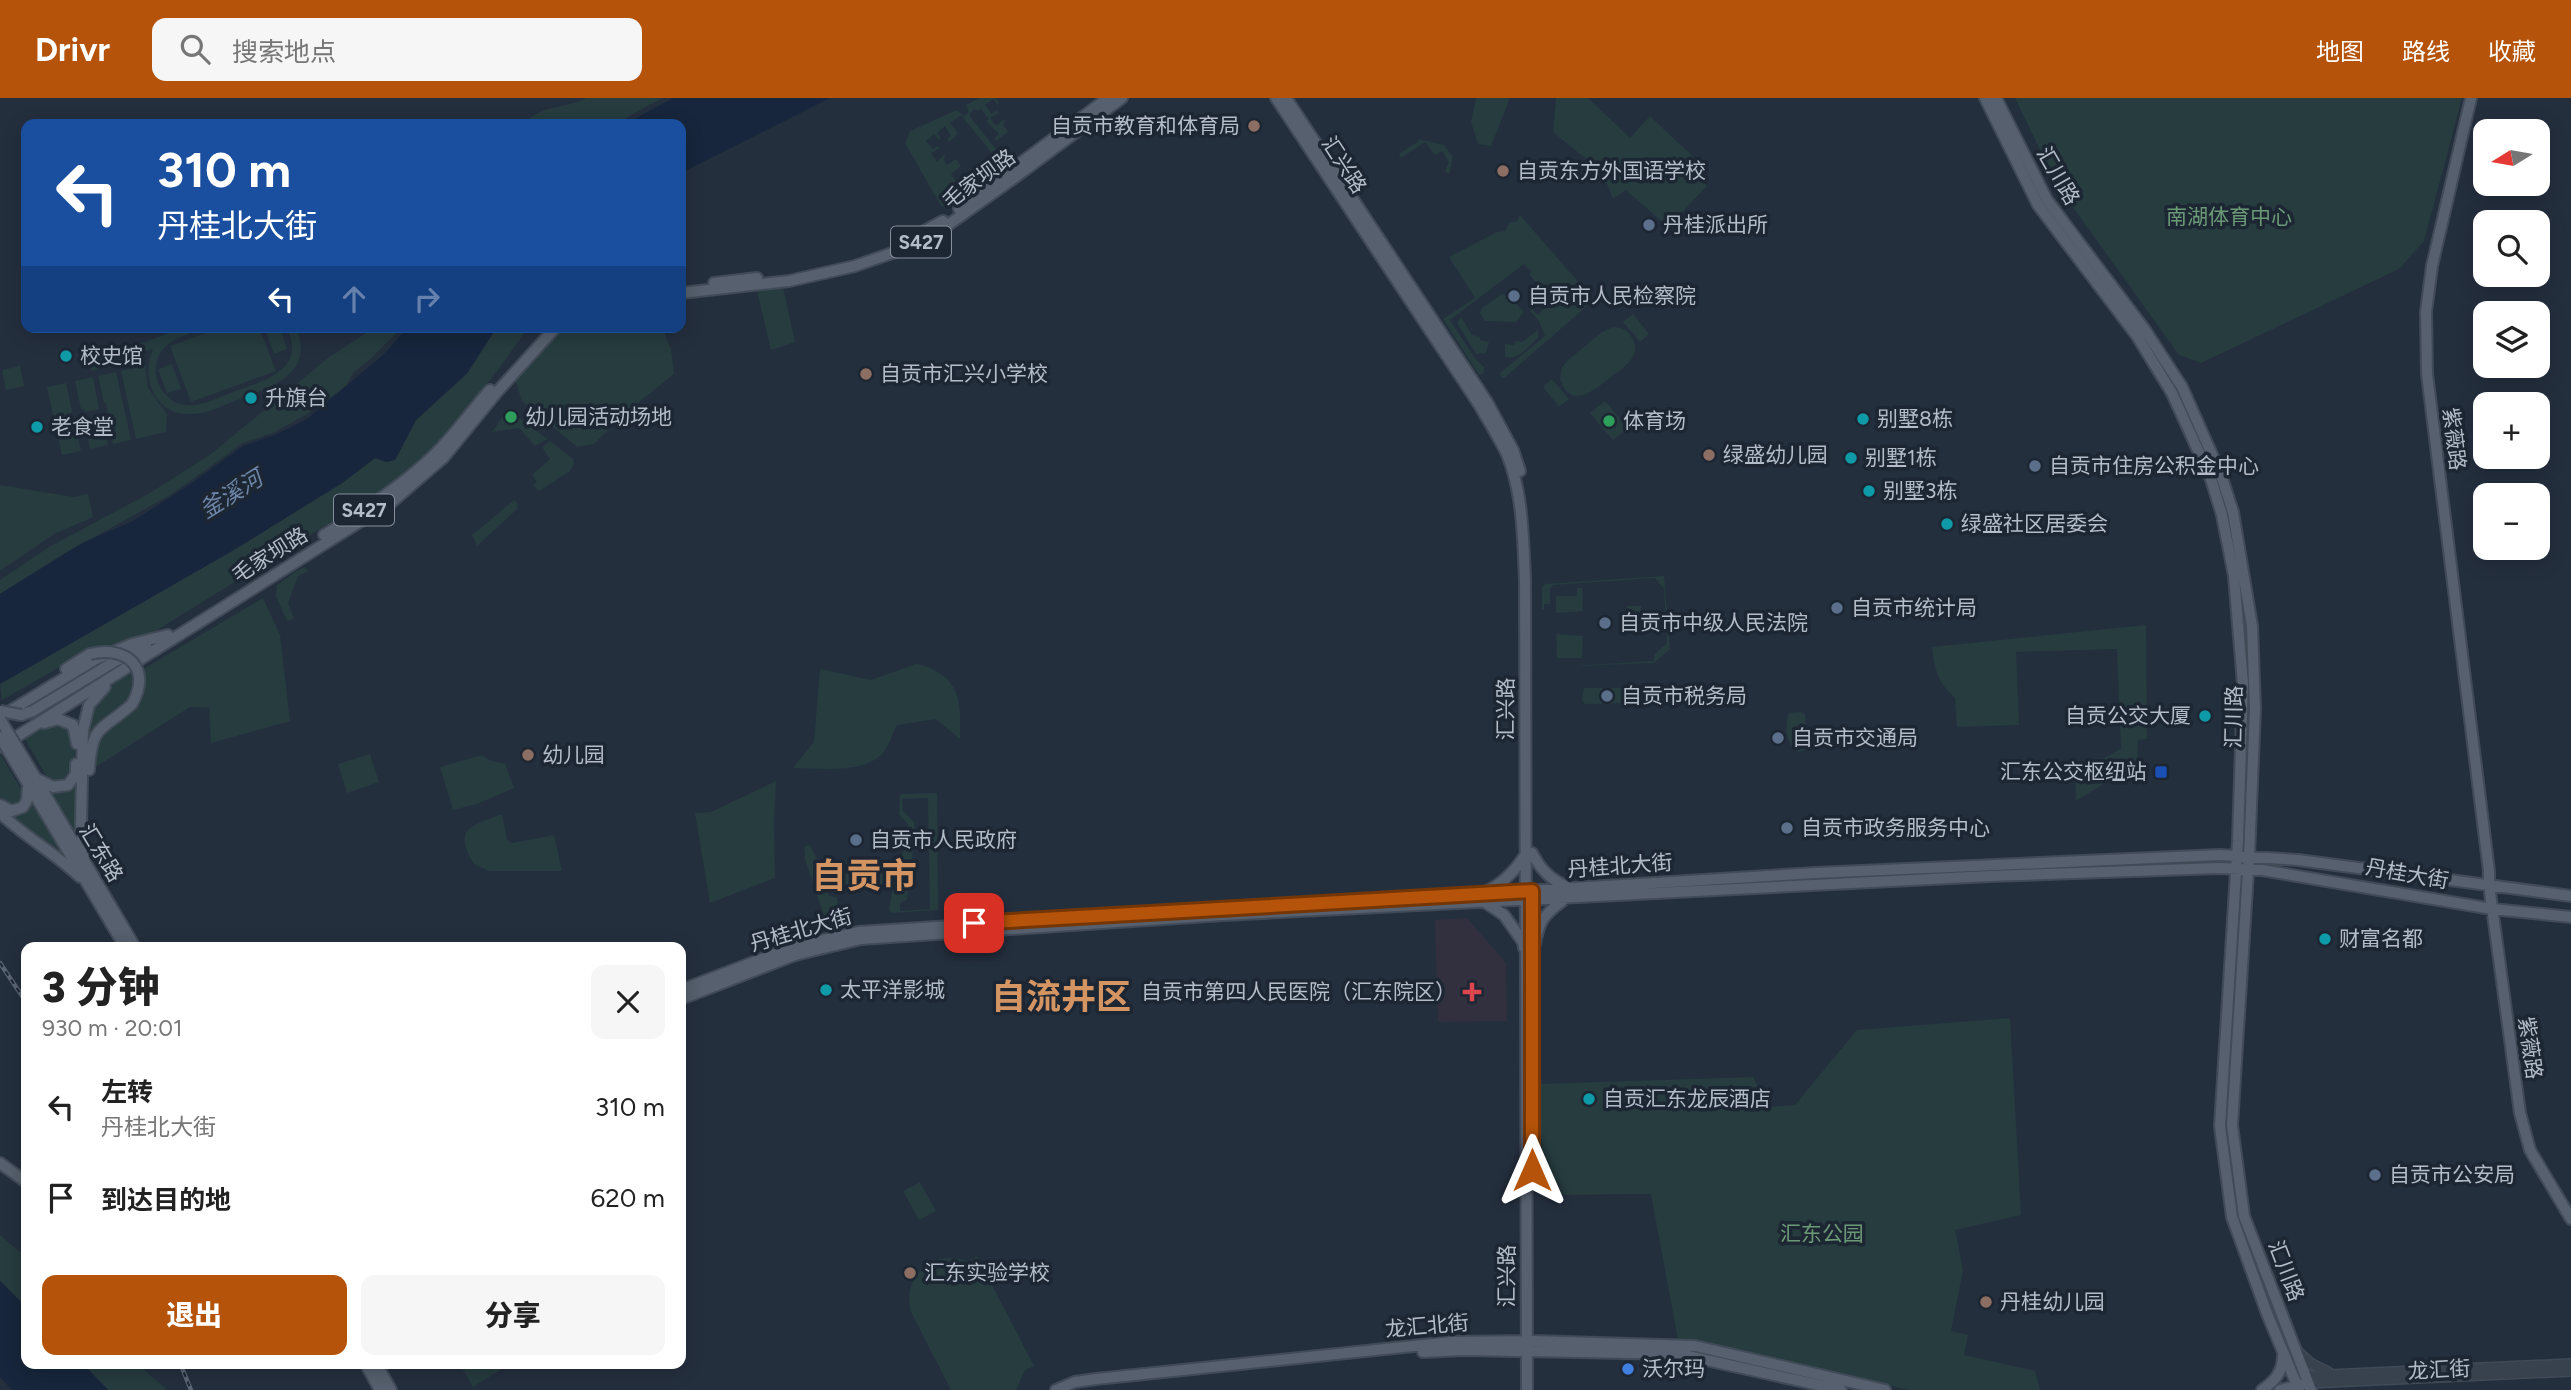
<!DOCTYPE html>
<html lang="zh">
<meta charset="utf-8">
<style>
body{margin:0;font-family:Figtree,"Noto Sans SC",sans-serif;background:#f6f6f6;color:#222;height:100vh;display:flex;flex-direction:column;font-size:26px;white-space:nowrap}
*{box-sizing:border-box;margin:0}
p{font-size:23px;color:#767676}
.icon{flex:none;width:38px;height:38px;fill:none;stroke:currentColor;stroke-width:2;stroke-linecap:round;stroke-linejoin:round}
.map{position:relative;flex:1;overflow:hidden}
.sheet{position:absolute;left:21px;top:844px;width:665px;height:427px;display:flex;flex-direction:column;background:#fff;border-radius:14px;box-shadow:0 4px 18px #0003}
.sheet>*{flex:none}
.banner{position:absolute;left:21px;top:21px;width:665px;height:214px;border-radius:14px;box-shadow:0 4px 18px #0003;background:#1a4fa0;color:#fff;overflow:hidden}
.needle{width:46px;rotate:259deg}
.buttons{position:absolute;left:2473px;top:21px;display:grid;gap:14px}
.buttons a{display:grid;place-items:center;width:77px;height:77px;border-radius:14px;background:#fff;box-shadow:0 4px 18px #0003;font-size:35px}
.pin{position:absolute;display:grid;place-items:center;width:60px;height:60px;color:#fff;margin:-30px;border-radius:14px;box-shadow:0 4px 10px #0006}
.me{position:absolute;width:77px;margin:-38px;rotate:0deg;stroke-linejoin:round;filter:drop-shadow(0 0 5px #0008)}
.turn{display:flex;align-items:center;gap:24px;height:147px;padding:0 21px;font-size:32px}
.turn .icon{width:91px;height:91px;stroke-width:2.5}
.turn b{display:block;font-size:49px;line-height:60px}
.lanes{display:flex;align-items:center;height:66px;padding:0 21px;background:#0003;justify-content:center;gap:35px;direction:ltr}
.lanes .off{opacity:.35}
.round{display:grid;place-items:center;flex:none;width:74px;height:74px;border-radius:14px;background:#f6f6f6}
.summary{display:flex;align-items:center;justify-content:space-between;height:119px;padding:0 21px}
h1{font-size:42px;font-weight:800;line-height:52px}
.cta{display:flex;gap:14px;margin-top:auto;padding:14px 21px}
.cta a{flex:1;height:80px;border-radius:14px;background:#b45309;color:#fff;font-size:28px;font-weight:800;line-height:80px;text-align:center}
.cta a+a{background:#f6f6f6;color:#222}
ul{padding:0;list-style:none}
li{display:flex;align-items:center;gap:21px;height:91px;padding:0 21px}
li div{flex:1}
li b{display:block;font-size:26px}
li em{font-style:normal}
header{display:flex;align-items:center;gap:42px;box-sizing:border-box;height:98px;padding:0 35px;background:#b45309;color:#fff}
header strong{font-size:33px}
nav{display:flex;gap:38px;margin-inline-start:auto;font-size:24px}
.search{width:490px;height:63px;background:#f6f6f6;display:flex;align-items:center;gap:18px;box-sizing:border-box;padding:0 24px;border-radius:14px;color:#767676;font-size:26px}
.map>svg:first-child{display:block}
.medical{fill:#32303f}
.green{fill:#263c3f;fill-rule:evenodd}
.water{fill:#17263c}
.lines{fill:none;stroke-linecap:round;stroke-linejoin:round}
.minor-casing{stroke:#414a57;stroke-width:12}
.major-casing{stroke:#414a57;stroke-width:14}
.minor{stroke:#38414e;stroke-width:9}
.major{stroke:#56606e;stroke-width:10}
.rail-casing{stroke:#5a6575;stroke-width:4.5}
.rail{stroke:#1d2633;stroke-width:2;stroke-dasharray:5;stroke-linecap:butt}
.major-bridge-casing{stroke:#414a57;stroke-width:14;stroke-linecap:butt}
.major-bridge{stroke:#56606e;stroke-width:10}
.route-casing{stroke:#753606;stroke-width:18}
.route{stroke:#b45309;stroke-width:12}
.education-dot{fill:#8d6e63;stroke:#1d2633;stroke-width:2.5}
.service-dot{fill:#5c6f8a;stroke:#1d2633;stroke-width:2.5}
.culture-dot{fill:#0f9aa8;stroke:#1d2633;stroke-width:2.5}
.leisure-dot{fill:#2e9e5b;stroke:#1d2633;stroke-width:2.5}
.transit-dot{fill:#1a4fb4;stroke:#1d2633;stroke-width:2.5}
.health-dot{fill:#e0444e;stroke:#1d2633;stroke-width:2.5}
.shop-dot{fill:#3f7fe0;stroke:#1d2633;stroke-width:2.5}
.labels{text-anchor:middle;stroke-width:7;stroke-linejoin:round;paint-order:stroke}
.shield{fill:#1d2633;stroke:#878f9c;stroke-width:2}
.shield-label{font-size:19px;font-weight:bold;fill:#b4bcc9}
.poi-label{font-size:21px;fill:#b4bcc9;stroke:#1d2633;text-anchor:start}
.street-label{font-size:21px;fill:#b4bcc9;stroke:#1d2633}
.park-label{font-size:21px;fill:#6b9a76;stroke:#1d2633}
.water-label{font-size:23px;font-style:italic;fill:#6d86a8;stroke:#1d2633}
.town-label{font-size:35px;font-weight:bold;fill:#d59563;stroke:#1d2633}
</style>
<header>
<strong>Drivr</strong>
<div class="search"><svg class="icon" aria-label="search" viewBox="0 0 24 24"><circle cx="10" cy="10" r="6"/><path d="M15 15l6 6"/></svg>搜索地点</div>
<nav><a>地图</a><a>路线</a><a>收藏</a></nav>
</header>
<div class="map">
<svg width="2571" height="1292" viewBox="0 0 2571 1292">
<rect width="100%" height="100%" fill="#242f3e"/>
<path class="medical" d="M1467,820L1506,865L1507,923L1438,924L1435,822Z"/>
<path class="green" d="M586,0H662L615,26H524C539,7 566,11 586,0Z
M979,0H996L999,5L998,7L993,1L985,7L992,16L997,12L999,15L990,20L996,28L1004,21L1005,23L1003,27L1008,34L996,43L994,41L999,36L986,23L989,21L981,11L977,13L975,11L970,15V19L996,51L991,54L961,17L950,25L958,35L949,44L947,42L951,38L945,28L937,35L941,40L939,42L934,36L926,43L933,51L938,48L940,50L931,55L937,64L945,56L944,62L947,67L956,61L961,68L951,76L958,86L950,93L957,102L992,76L989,70L991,68H995L998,74L949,110L941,108L905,45L910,33L957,12L964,18L969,14L966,7Z
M1476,0H1510L1491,48L1478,46L1471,24Z
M1556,0H1588L1630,40L1650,18L1703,68L1706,89L1668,129L1626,92L1613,101L1602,74L1553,34Z
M2015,0H2462L2424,143L2399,171L2201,265L2179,257L2057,87Z
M1418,41L1444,47L1453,59L1449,76L1445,74L1449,64L1442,53L1435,57L1425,44L1401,60L1399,56L1419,43Z
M1520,117L1594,202L1504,280L1501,279L1500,275L1545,238L1539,223L1530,213L1532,211L1538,217L1551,202L1529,176L1531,174L1524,166L1450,222L1474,259L1484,269V275L1479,277L1443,221L1475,200L1449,159L1497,134L1505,133L1509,125L1517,123Z
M783,189L795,244L771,252L757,193L759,191Z
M1502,196L1512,201L1524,214L1516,224L1485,223L1480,215L1482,210Z
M1633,216L1649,236L1640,244L1623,224Z
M1461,219L1472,237L1480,239V242L1489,244L1486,255L1476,256L1457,225Z
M185,229H210C196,234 176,238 165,249C146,268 158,303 185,307C200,309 217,300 231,295C261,283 309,273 286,229H296C314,274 277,287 243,300C227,305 209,316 191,316C155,318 140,280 153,251L142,254L139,246Z
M222,229H259L276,273L191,304L170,248Z
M271,229H280L287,251L274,256L265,231Z
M375,229H402L369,262L353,275L346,288L307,316L275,334L243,345L172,396L62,457L0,496V482L49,449L150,395L211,356L328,260Z
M497,229H529C487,286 447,346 389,388L154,534L129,543L95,550L81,561L58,570L2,602L0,586L232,453L342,385L375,360L395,362L416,322L467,276Z
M569,229H662L671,251L674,276L624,316L594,346L577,349L522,303L515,282L551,239Z
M1614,229C1622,230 1628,232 1632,240C1644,259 1620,272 1607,282C1591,295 1570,311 1560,281L1562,269L1568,262L1602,234Z
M1538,232V240C1529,248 1519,263 1505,259V246L1514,247L1515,243L1522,244Z
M122,249L126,252L116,266L91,273L87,257Z
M172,266L181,291L167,295L158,271Z
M145,267L148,290L167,316L166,334L136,341L121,273Z
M20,268L24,288L6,292L2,272Z
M116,274L131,342L113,346L106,305H104L98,278Z
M93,279L99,311L85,314L84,311H81L75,283Z
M1552,281L1569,301L1559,309L1543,289Z
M66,285L72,313L70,317L54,321L47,289Z
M1605,303L1628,330L1613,342L1590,315Z
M508,311L547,341L535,348L519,330L492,334Z
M100,317L108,347L90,351L84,324L86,323V320Z
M72,323L75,326L81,353L62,357L56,327Z
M550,343L573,361L574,366L570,373L539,393L533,387L537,384L532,377L550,361L542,349Z
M0,387L74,399L88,396L93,419L54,436L0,473Z
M514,402L518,406L517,411L477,448L472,437Z
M305,469L308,473L298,478L288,505L294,521L287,523L276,498L277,487L296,473Z
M1664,478L1670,551L1654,565L1572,568L1654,563V557L1667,545L1664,491L1655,480L1553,487L1550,491V506H1544V512H1542V489L1545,486Z
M1577,490H1582L1583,513L1556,515V498H1577Z
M263,500L280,537L290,623L211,645L209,610L190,609L94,670C95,661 95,650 99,642C113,611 152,627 143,571Z
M1627,508H1641V533L1627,534Z
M2146,527L2147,641L2138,642L2137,665L2076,703L2075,675L2121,651L2117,551L2016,554L2019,627L1957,629L1955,600C1937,584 1935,572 1932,549Z
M1556,536L1583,538L1582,560H1557Z
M916,566C934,568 954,582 958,601C961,613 960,628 960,641L936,621L897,627C892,637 889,648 881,657C860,676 819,670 793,670L814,644L820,571L871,582Z
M132,574C142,604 116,610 99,626C93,631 90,638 87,645C89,608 101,592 132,574Z
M1584,590H1626L1630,593V602L1626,605L1585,606L1582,602Z
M1801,614L1805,617L1807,646L1805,652L1798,654C1786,647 1784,628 1789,615Z
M53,625L69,629C75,645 77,663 71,679L59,685L47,679L25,641Z
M0,656L23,694L21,704L13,708L0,702Z
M370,656L379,684L347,695L338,666Z
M482,657L489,662L505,666L514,690L477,706L453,712L440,669Z
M79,681L78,741L48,692L68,691Z
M776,683L774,724L775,780L710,805L695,715L711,714Z
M937,695L938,812L892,815L889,812L896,771L910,738L908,726L899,716L900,696ZM928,700L930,811L900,813V805L907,802L915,736L914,724L903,713L902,701Z
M30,703L67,763L2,714Z
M502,716L507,742L512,745L554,737L562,773H489L474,766C451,729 474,727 502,716Z
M810,747L821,769L829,798L837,799L839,818L825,821L805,761L804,749Z
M878,762L883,767L884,782L881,788L840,789L836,769L839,765Z
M2010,920L2021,1117L1955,1132L1963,1172L1951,1233L1968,1237L1964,1257L2035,1273L2040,1292H1910L1721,1249L1678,1242L1651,1096L1542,1097L1540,986L1753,979L1767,1009L1795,1007L1857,932Z
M920,1084L936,1113L919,1122L903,1093Z
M0,1137L26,1159V1209L0,1183Z
M977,1158L1034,1268L1025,1272L1016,1292H951L911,1214C901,1178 934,1149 969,1164Z
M82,1265H137L167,1292H108Z
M459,1265H511L473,1289Z"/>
<path class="water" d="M673,0H830L681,75V26H625Z
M408,229H497L467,275L416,322L395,362L386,364L375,360L342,385L232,453L0,586V496L82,445L133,423L186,389L243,348L277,336L307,321L385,255Z
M0,1183L26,1209V1265H82L108,1292H12L0,1279Z"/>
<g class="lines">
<g class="minor-casing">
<path id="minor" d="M2297,1253L2310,1265L2328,1274
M2307,1278L2571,1266
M2309,1285L2571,1273"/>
</g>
<g class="major-casing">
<path id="major" d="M1276,0L1480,308C1489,324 1499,340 1507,356C1523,395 1523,440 1525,481L1527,1292
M1286,0L1487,304L1513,352L1520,373
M1985,0L2038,107L2137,238L2172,295L2211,381L2222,417L2234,478L2243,586L2238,743L2220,1028L2232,1119L2268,1218L2299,1292
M1996,0L2047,102L2145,232L2182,289L2221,377L2233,414L2252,528L2255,611L2249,758L2232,1027L2244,1118L2311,1292
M2471,0L2432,168L2426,214L2427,276L2489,773V787L2520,1015L2530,1052L2571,1121
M959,111L1108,0
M902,145L943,123
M714,185L757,180
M681,195L789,183L855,168L924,144L1014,80L1122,0
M324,437C364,412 404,387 437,354C456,335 472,312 490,292
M66,571L90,556
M5,616L96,561L132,546L168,537
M21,617L33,613L117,562L147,550
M44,625L58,621L73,627L77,646
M0,649L393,403L443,360L497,294L556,229
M89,672C92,624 102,634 132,606
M35,679L135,849
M37,681L53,689L68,687L76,676V666
M28,686L125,849
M0,707L12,713L23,709L27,702L28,686
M0,715C25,739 55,755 80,779
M1532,755C1541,772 1550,781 1567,789
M84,764L81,726L83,632L89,607L105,589
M1485,794C1503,786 1515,773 1526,756
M1475,796L1816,775L2220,757L2298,762L2571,798
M1483,803L1504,817L1523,844L1524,850
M1532,859C1539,824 1539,819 1568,799
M681,892L793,849L858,834L1284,807
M681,901L795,857L861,841L1223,817L1990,778L2219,770L2262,772L2492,811L2571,819
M0,1065L26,1084
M1423,1254L1464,1252L1679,1256L1841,1292
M365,1265L380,1292
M376,1265L391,1292
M1056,1292L1075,1284L1096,1281L1452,1244L1533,1243L1695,1248L1885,1292
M2262,1292C2275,1283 2283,1274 2283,1257
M2280,1292L2304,1286"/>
</g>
<use href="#minor" class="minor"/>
<use href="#major" class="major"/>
<g class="rail-casing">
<path id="rail" d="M0,865L26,904
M180,1265L191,1292"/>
</g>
<use href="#rail" class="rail"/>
<g class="major-bridge-casing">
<path id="major-bridge" d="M90,556C128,547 152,571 132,606
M0,613L21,617
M0,621L35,679
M0,639L28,686"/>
</g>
<use href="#major-bridge" class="major-bridge"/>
</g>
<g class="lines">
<g class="route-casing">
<path id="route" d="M974,825L1532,793V1072"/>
</g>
<use href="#route" class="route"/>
</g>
<g class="education-dot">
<circle cx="1254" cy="28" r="7"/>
<circle cx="1503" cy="73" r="7"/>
<circle cx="866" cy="276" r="7"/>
<circle cx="1709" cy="357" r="7"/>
<circle cx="528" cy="657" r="7"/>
<circle cx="910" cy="1175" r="7"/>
<circle cx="1986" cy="1204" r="7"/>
</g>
<g class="service-dot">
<circle cx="1649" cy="127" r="7"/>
<circle cx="1514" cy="198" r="7"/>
<circle cx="2035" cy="368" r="7"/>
<circle cx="1837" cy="510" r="7"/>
<circle cx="1605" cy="525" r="7"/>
<circle cx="1607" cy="598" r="7"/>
<circle cx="1778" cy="640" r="7"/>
<circle cx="1787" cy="730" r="7"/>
<circle cx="856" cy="742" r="7"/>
<circle cx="2375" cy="1077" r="7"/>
</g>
<g class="culture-dot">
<circle cx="66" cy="258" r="7"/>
<circle cx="251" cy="300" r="7"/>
<circle cx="1863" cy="321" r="7"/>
<circle cx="37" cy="329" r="7"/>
<circle cx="1851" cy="360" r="7"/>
<circle cx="1869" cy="393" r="7"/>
<circle cx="1947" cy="426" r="7"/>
<circle cx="2205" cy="618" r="7"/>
<circle cx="2325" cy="841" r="7"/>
<circle cx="826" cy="892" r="7"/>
<circle cx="1589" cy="1001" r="7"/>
</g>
<g class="leisure-dot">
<circle cx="511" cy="319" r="7"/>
<circle cx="1609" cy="323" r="7"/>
</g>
<rect class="transit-dot" x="2154" y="667" width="14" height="14" rx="3.5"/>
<path class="health-dot" d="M1468.5 883.5h7v7h7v7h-7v7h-7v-7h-7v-7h7z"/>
<circle class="shop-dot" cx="1628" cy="1271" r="7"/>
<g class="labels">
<g class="shield">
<rect x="891" y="128.5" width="60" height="31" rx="5"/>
<rect x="334" y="396.5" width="60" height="31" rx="5"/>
</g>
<g class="shield-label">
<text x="921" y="151">S427</text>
<text x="364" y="419">S427</text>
</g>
<g class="poi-label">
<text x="1240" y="35" text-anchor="end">自贡市教育和体育局</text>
<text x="1517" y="80">自贡东方外国语学校</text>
<text x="1663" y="134">丹桂派出所</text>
<text x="1528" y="205">自贡市人民检察院</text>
<text x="80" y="265">校史馆</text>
<text x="880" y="283">自贡市汇兴小学校</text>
<text x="265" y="307">升旗台</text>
<text x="525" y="326">幼儿园活动场地</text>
<text x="1877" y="328">别墅8栋</text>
<text x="1623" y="330">体育场</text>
<text x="51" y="336">老食堂</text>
<text x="1723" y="364">绿盛幼儿园</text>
<text x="1865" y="367">别墅1栋</text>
<text x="2049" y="375">自贡市住房公积金中心</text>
<text x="1883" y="400">别墅3栋</text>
<text x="1961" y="433">绿盛社区居委会</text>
<text x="1851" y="517">自贡市统计局</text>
<text x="1619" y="532">自贡市中级人民法院</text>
<text x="1621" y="605">自贡市税务局</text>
<text x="2191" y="625" text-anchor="end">自贡公交大厦</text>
<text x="1792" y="647">自贡市交通局</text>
<text x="542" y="664">幼儿园</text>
<text x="2147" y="681" text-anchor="end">汇东公交枢纽站</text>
<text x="1801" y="737">自贡市政务服务中心</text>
<text x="870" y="749">自贡市人民政府</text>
<text x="2339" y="848">财富名都</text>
<text x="840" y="899">太平洋影城</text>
<text x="1456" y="901" text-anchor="end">自贡市第四人民医院（汇东院区）</text>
<text x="1603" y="1008">自贡汇东龙辰酒店</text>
<text x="2389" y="1084">自贡市公安局</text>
<text x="924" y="1182">汇东实验学校</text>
<text x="2000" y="1211">丹桂幼儿园</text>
<text x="1642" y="1278">沃尔玛</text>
</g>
<g class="street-label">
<text transform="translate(1344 67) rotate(57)" y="7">汇兴路</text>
<text transform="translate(2058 78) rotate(60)" y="7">汇川路</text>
<text transform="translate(979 81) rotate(-36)" y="7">毛家坝路</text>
<text transform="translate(2454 341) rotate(83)" y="7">紫薇路</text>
<text transform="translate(270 457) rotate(-32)" y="7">毛家坝路</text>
<text transform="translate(1506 611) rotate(-90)" y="7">汇兴路</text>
<text transform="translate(2234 619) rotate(-89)" y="7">汇川路</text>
<text transform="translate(101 755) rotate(59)" y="7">汇东路</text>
<text transform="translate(1620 768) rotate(-4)" y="7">丹桂北大街</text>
<text transform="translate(2407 776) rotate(10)" y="7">丹桂大街</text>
<text transform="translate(801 832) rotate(-16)" y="7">丹桂北大街</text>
<text transform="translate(2530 950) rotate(82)" y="7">紫薇路</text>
<text transform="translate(2286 1173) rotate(69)" y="7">汇川路</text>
<text transform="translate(1507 1178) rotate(-90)" y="7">汇兴路</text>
<text transform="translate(1427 1228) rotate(-5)" y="7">龙汇北街</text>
<text transform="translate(2439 1272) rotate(-3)" y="7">龙汇街</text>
</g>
<g class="park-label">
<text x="2229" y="126">南湖体育中心</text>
<text x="1822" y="1143">汇东公园</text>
</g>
<g class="water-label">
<text transform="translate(231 396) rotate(-32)" y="8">釜溪河</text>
</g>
<g class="town-label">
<text x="864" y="790">自贡市</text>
<text x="1061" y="911">自流井区</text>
</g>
</g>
</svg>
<div class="buttons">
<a><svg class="needle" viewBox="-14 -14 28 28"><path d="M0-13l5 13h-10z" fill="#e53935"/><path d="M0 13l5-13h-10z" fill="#767676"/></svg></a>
<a><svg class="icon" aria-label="search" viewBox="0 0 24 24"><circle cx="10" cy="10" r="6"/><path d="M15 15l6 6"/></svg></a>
<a><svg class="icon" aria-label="layers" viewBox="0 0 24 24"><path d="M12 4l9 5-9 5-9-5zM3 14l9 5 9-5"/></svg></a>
<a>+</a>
<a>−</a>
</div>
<div class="pin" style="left:974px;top:825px;background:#d93025"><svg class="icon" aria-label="arrive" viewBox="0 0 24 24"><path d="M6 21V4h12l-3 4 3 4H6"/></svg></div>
<svg class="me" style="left:1532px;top:1072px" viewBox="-20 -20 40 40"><path d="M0-17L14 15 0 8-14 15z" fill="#b45309" stroke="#fff" stroke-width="4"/></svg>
<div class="banner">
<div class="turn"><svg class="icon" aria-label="left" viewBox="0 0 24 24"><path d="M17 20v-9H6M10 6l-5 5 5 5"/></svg><div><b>310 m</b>丹桂北大街</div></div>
<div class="lanes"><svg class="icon" aria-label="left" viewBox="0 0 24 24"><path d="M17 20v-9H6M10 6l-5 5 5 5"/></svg><svg class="icon off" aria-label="ahead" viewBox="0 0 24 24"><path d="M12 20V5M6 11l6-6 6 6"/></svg><svg class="icon off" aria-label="right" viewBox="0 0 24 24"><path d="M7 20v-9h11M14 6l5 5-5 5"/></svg></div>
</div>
<section class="sheet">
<div class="summary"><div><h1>3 分钟</h1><p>930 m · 20:01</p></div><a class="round"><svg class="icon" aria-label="close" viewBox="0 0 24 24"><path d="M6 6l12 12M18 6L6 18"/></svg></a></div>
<ul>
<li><svg class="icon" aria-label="left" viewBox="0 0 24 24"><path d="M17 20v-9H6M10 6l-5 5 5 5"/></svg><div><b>左转</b><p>丹桂北大街</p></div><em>310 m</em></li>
<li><svg class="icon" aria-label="arrive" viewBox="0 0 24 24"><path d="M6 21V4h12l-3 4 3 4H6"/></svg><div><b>到达目的地</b></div><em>620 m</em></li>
</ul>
<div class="cta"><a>退出</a><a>分享</a></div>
</section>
</div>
